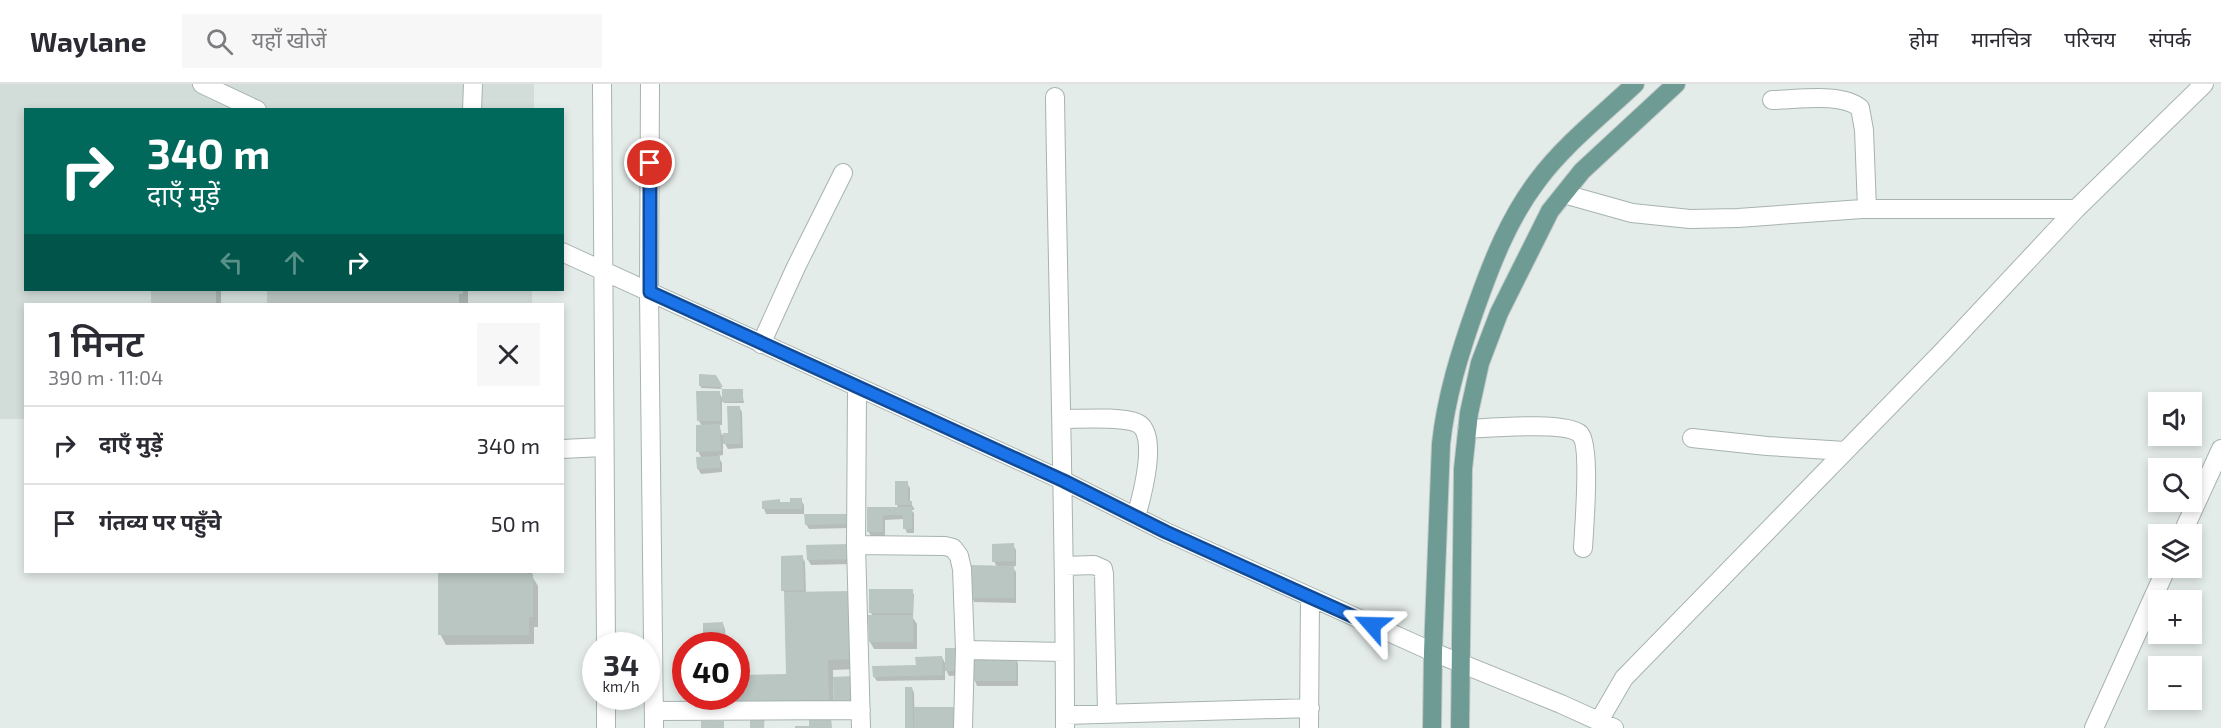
<!DOCTYPE html>
<html lang="hi">
<meta charset="utf-8">
<style>
body{margin:0;font-family:"Exo 2","Noto Sans Devanagari",sans-serif;background:#f7f7f7;color:#2b2b33;height:100vh;display:flex;flex-direction:column;font-size:22px;white-space:nowrap}
*{box-sizing:border-box;margin:0}
p{font-size:20px;color:#7c7c81}
.icon{flex:none;width:33px;height:33px;fill:none;stroke:currentColor;stroke-width:2;stroke-linecap:round;stroke-linejoin:round}
.map{position:relative;flex:1;overflow:hidden}
.panel{position:absolute;left:24px;top:219px;width:540px;height:270px;display:flex;flex-direction:column;background:#fff;border-radius:0px;box-shadow:0 3px 9px #0003}
.panel>*{flex:none}
.top-card{position:absolute;left:24px;top:24px;width:540px;height:183px;border-radius:0px;box-shadow:0 3px 9px #0003;background:#00695c;color:#fff;overflow:hidden}
.tools{position:absolute;left:2148px;top:308px;display:grid;gap:12px}
.tools a{display:grid;place-items:center;width:54px;height:54px;border-radius:0px;background:#fff;box-shadow:0 3px 9px #0003;font-size:30px}
.speed{position:absolute;left:582px;top:548px;display:flex;gap:12px;font-size:30px;font-weight:700;text-align:center}
.speed>*{display:grid;place-content:center;width:78px;height:78px;border-radius:50%;background:#fff;box-shadow:0 3px 9px #0003;line-height:1}
.speed small{font-size:15px;font-weight:400}
.speed .limit{border:9px solid #d22;background:#fff;color:#111}
.pin{position:absolute;display:grid;place-items:center;width:51px;height:51px;color:#fff;margin:-26px;border:3px solid #fff;border-radius:50%;box-shadow:0 2px 6px #0007}
.me{position:absolute;width:66px;margin:-33px;rotate:295deg;stroke-linejoin:round;filter:drop-shadow(0 0 4px #0008)}
.turn{display:flex;align-items:center;gap:21px;height:126px;padding:0 24px;font-size:27px}
.turn .icon{width:78px;height:78px;stroke-width:2.5}
.turn b{display:block;font-size:42px;line-height:51px}
.lanes{display:flex;align-items:center;height:57px;padding:0 24px;background:#0003;justify-content:center;gap:30px;direction:ltr}
.lanes .off{opacity:.35}
.round{display:grid;place-items:center;flex:none;width:63px;height:63px;border-radius:0px;background:#f7f7f7}
.summary{display:flex;align-items:center;justify-content:space-between;height:102px;padding:0 24px}
h1{font-size:36px;font-weight:600;line-height:45px}
ul{padding:0;list-style:none}
li{display:flex;align-items:center;gap:18px;height:78px;padding:0 24px;border-top:2px solid #e1e1e2}
li div{flex:1}
li b{display:block;font-size:22px}
li em{font-style:normal}
header{display:flex;align-items:center;gap:36px;box-sizing:border-box;height:84px;padding:0 30px;background:#fff;border-bottom:2px solid #e1e1e2}
header strong{font-size:28px}
nav{display:flex;gap:33px;margin-inline-start:auto;font-size:21px}
.search{width:420px;height:54px;background:#f7f7f7;display:flex;align-items:center;gap:15px;box-sizing:border-box;padding:0 21px;border-radius:0px;color:#7c7c81;font-size:22px}
.map>svg:first-child{display:block}
.built{fill:#d2dcd8}
.shadow{fill:#0003}
.building{fill:#bac6c2}
.lines{fill:none;stroke-linecap:round;stroke-linejoin:round}
.minor-casing{stroke:#a7b3b0;stroke-width:20}
.major-casing{stroke:#c2c8c7;stroke-width:20}
.minor{stroke:#fff;stroke-width:18}
.major{stroke:#6e9c95;stroke-width:18}
.route-casing{stroke:#114b97;stroke-width:15}
.route{stroke:#1a73e8;stroke-width:10}
</style>
<header>
<strong>Waylane</strong>
<div class="search"><svg class="icon" aria-label="search" viewBox="0 0 24 24"><circle cx="10" cy="10" r="6"/><path d="M15 15l6 6"/></svg>यहाँ खोजें</div>
<nav><a>होम</a><a>मानचित्र</a><a>परिचय</a><a>संपर्क</a></nav>
</header>
<div class="map">
<svg width="2221" height="644" viewBox="0 0 2221 644">
<rect width="100%" height="100%" fill="#e4ece9"/>
<path class="built" d="M0,0H534V25L26,26V206H532V220H26L25,335H0Z"/>
<path class="shadow" d="M152,206H221V220H152Z
M269,206H468V220H268Z
M700,292L715,293L722,305L701,304Z
M742,307L744,319H724L722,315V341H719L722,351L729,350L739,323L742,328L743,364L728,365L723,356V371L718,372L722,379V388L701,390L698,385V375H702L698,367L702,342L699,337L719,308L723,316Z
M896,399H907L910,404V419L914,424V426H911L914,429V449H907L905,444L904,435L885,436V452H871L868,447V425H899L897,421Z
M779,416L781,420H791L801,416L804,421V430H766L764,425Z
M851,436V444L809,445L806,440Z
M1013,461L1016,466V482H1012L1016,488V519L974,518L972,513L997,483L994,477Z
M849,462L852,480L811,481L808,476Z
M802,473L805,478L806,510L859,585L833,586L834,626L731,627L725,612H736L787,591L786,511L783,506Z
M439,488H532V492L538,502V543H534V560L446,561L440,550Z
M871,506H912L914,511L913,534L917,540V565H874L870,558L873,533L871,529Z
M723,540L725,545L726,561H705Z
M942,573L946,581L965,591L949,592L945,584V596L877,597L874,593L917,582Z
M1015,574L1018,579V602H977L975,597L974,575Z
M912,604L914,609L915,644H907Z"/>
<path class="building" d="M151,206H216V220H151Z
M267,206H463V210H459V220H267Z
M699,290L716,291L723,303L699,302Z
M722,305H743V317L722,318Z
M696,307H720L721,337H697Z
M727,322H740L741,360H723V349H728Z
M720,340L721,367L696,368V341Z
M720,372V384L697,385L696,373Z
M895,397H908V417H912V421H895Z
M790,414H802V425H762V417L780,415V418H790Z
M867,423H912V445H903V431H883V448H867Z
M804,430H849V440L805,441Z
M1014,459L1015,477L992,478V460Z
M850,460V475L807,476L806,461Z
M803,471L804,506L781,507V472Z
M971,481L1014,482V514H970Z
M438,488H527V490H533V533H529V551H438Z
M869,505H913V529H869Z
M853,507L854,575L828,576L829,616L724,618V612H736V591L786,590L784,508Z
M868,531H913V558H869Z
M723,538L724,561H703V539Z
M945,564H963V587H945Z
M942,572L943,591L873,593L872,582L916,581L915,573Z
M973,573H1016V597H973Z
M854,592L855,619L834,620L833,593Z
M905,603H912L913,644H905Z
M914,623H955L956,644H914Z
M750,630H765L764,644H750Z
M831,634L832,644H795V642H809V635Z
M701,637H724V644H701Z"/>
<g class="lines">
<g class="minor-casing">
<path id="minor" d="M202,0L257,26
M602,0L606,561
M650,0L649,208L654,644
M1055,13C1058,223 1065,434 1065,644
M1772,16C1797,16 1841,8 1860,24L1864,46L1867,125
M472,26L473,0
M1564,110L1632,129L1690,135L1738,134L1862,125H2076
M562,168L1064,397L1166,448L1433,568L1561,620L1614,644
M761,260L796,183L843,89
M857,304L856,461L861,644
M1062,335C1080,335 1122,332 1137,339C1160,349 1141,415 1136,433
M1467,345C1488,344 1567,337 1580,350C1591,361 1584,446 1583,464
M1692,354L1767,362L1845,367
M562,365L603,363
M2182,450L2221,365
M856,461L945,462L953,464L959,472L962,485L965,566L963,644
M1064,482L1094,481L1103,485L1104,490L1107,628
M965,566L1064,568
M606,612V644
M654,627L861,626
M1065,631L1310,624
M1599,637L1624,594L1943,267L2076,125L2204,0
M1309,644L1310,513
M2094,644L2167,483"/>
</g>
<g class="major-casing">
<path id="major" d="M1432,644L1433,568L1441,360C1446,313 1460,268 1476,223C1492,178 1509,134 1538,96C1565,60 1602,31 1635,0
M1460,644L1463,385L1469,329L1480,279L1499,229L1550,127L1582,87L1676,0"/>
</g>
<use href="#minor" class="minor"/>
<use href="#major" class="major"/>
</g>
<g class="lines">
<g class="route-casing">
<path id="route" d="M650,79V208L1064,397L1166,448L1372,541"/>
</g>
<use href="#route" class="route"/>
</g>
</svg>
<div class="tools">
<a><svg class="icon" aria-label="sound" viewBox="0 0 24 24"><path d="M4 9h4l5-4v14l-5-4H4zM17 9q2 3 0 6"/></svg></a>
<a><svg class="icon" aria-label="search" viewBox="0 0 24 24"><circle cx="10" cy="10" r="6"/><path d="M15 15l6 6"/></svg></a>
<a><svg class="icon" aria-label="layers" viewBox="0 0 24 24"><path d="M12 4l9 5-9 5-9-5zM3 14l9 5 9-5"/></svg></a>
<a>+</a>
<a>−</a>
</div>
<div class="speed"><div>34<small>km/h</small></div><div class="limit">40</div></div>
<div class="pin" style="left:650px;top:79px;background:#d93025"><svg class="icon" aria-label="arrive" viewBox="0 0 24 24"><path d="M6 21V4h12l-3 4 3 4H6"/></svg></div>
<svg class="me" style="left:1372px;top:541px" viewBox="-20 -20 40 40"><path d="M0-17L14 15 0 8-14 15z" fill="#1a73e8" stroke="#fff" stroke-width="4"/></svg>
<div class="top-card">
<div class="turn"><svg class="icon" aria-label="right" viewBox="0 0 24 24"><path d="M7 20v-9h11M14 6l5 5-5 5"/></svg><div><b>340 m</b>दाएँ मुड़ें</div></div>
<div class="lanes"><svg class="icon off" aria-label="left" viewBox="0 0 24 24"><path d="M17 20v-9H6M10 6l-5 5 5 5"/></svg><svg class="icon off" aria-label="ahead" viewBox="0 0 24 24"><path d="M12 20V5M6 11l6-6 6 6"/></svg><svg class="icon" aria-label="right" viewBox="0 0 24 24"><path d="M7 20v-9h11M14 6l5 5-5 5"/></svg></div>
</div>
<section class="panel">
<div class="summary"><div><h1>1 मिनट</h1><p>390 m · 11:04</p></div><a class="round"><svg class="icon" aria-label="close" viewBox="0 0 24 24"><path d="M6 6l12 12M18 6L6 18"/></svg></a></div>
<ul>
<li><svg class="icon" aria-label="right" viewBox="0 0 24 24"><path d="M7 20v-9h11M14 6l5 5-5 5"/></svg><div><b>दाएँ मुड़ें</b></div><em>340 m</em></li>
<li><svg class="icon" aria-label="arrive" viewBox="0 0 24 24"><path d="M6 21V4h12l-3 4 3 4H6"/></svg><div><b>गंतव्य पर पहुँचे</b></div><em>50 m</em></li>
</ul>
</section>
</div>
